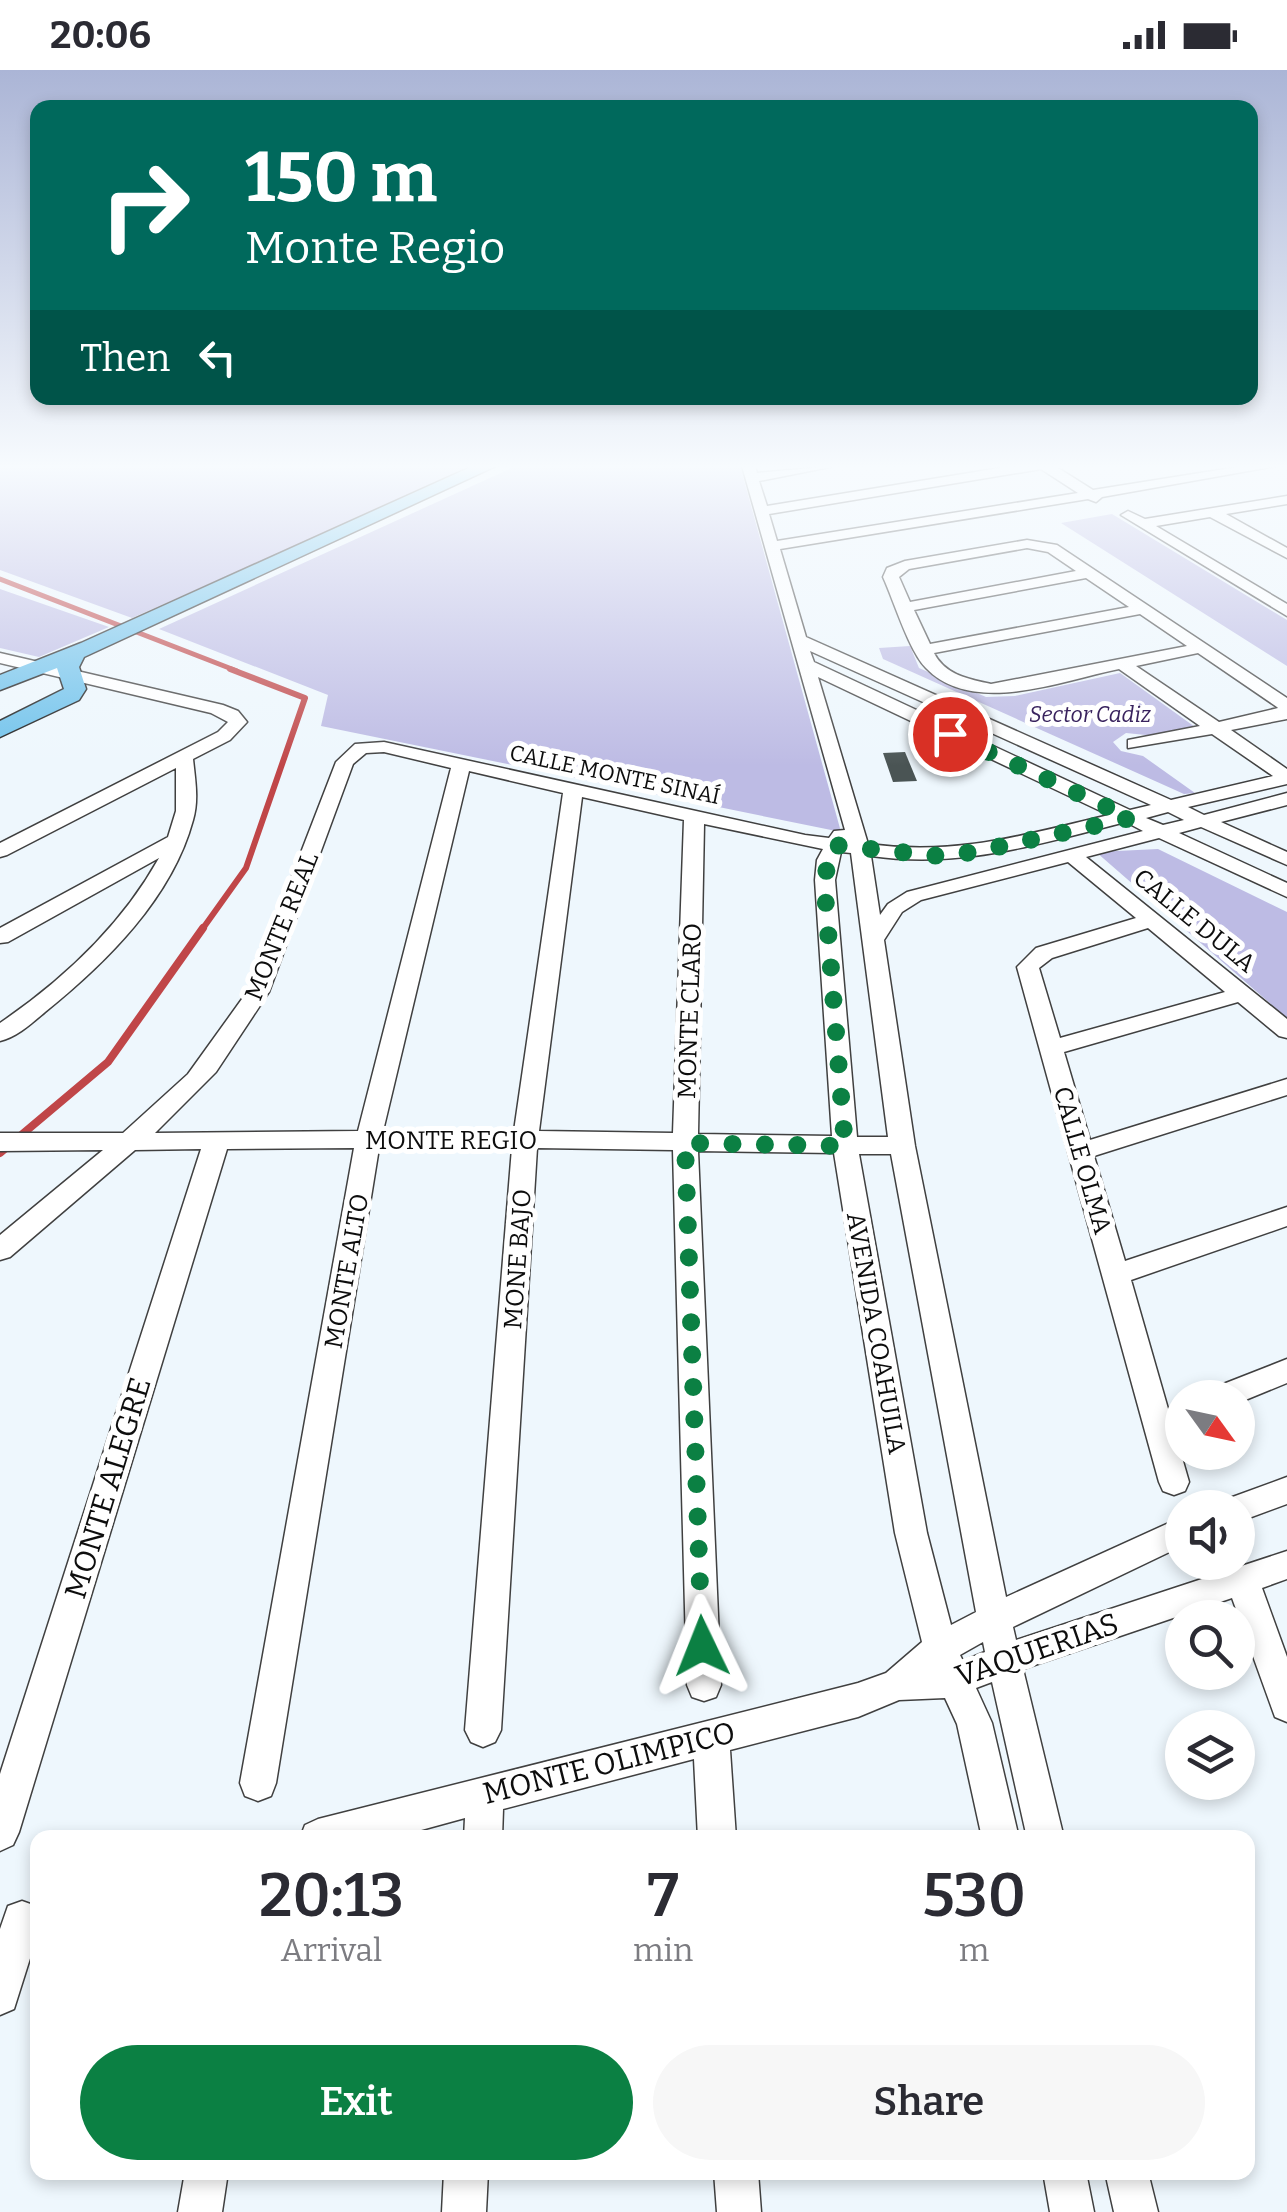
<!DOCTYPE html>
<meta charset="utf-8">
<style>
body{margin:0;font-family:Bitter,serif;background:#f7f7f7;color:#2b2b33;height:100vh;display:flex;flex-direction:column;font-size:38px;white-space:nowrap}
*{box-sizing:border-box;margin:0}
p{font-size:32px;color:#7c7c81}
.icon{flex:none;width:55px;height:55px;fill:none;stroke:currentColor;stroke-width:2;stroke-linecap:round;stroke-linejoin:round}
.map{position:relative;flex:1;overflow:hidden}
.sheet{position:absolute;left:30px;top:1760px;width:1225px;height:350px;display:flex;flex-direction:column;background:#fff;border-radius:20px;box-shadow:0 5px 15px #0003}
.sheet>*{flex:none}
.hud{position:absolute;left:30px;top:30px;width:1228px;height:305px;border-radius:20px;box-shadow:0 5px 15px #0003;background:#00695c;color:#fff;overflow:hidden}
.needle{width:65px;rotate:123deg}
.tools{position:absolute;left:1165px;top:1310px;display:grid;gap:20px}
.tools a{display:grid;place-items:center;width:90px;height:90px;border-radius:50%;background:#fff;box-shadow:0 5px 15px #0003;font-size:50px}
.pin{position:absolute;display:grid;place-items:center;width:85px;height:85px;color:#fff;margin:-42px;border:5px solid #fff;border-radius:50%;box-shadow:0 2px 10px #0007}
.me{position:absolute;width:110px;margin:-55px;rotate:358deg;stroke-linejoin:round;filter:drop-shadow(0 0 8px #0008)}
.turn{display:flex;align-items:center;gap:35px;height:210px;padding:0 50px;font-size:45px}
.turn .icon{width:130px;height:130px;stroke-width:2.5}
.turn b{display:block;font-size:70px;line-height:85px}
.then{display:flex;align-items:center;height:95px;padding:0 50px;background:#0003;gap:20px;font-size:38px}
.eta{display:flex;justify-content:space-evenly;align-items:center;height:170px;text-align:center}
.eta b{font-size:60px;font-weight:600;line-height:70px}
.button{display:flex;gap:20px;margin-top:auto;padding:20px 50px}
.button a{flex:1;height:115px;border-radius:60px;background:#0b8043;color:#fff;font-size:40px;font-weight:600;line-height:115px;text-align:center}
.button a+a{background:#f7f7f7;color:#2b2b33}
.status{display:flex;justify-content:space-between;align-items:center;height:70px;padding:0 50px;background:#fff;direction:ltr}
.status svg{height:28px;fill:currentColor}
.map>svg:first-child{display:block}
.green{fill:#bdbbe4}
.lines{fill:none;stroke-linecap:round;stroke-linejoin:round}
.stream-far2{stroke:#c04648;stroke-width:5}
.stream-far1{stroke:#c04648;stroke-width:6}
.stream{stroke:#c04648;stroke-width:8}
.building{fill:#4a5454}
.minor-casing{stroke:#404040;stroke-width:3}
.major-casing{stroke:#1e1e1e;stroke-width:3}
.minor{fill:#fff;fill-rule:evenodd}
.major{fill:#70c2eb;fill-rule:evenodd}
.route{stroke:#0b8043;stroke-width:18;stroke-dasharray:0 32.4}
.labels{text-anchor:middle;stroke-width:10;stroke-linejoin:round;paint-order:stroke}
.far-park-label{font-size:22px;font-style:italic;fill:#39235e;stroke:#fff}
.far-street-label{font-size:22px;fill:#0d0d0d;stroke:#fff}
.street-label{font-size:25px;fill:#0d0d0d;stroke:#fff}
.near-street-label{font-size:30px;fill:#0d0d0d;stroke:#fff}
</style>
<div class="status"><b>20:06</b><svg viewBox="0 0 49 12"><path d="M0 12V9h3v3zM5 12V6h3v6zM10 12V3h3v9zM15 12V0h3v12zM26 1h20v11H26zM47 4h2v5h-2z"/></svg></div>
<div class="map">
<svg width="1287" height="2142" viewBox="0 0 1287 2142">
<rect width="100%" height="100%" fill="#eef7fd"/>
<path class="green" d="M0,396H476L132,548L0,500Z
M516,396H740L841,762L321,656L328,625L159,559Z
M1112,444L1287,550V596L1061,453Z
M0,519L109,557L39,587L0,578Z
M910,576L919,598L986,627L1015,626L1120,603L1195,657L1156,666L1126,663L1113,672L1121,681L1143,686L1195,723L1184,724L883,589L879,578Z
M1158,779L1287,842V948L1096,782Z"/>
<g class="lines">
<path class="stream-far2" d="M0,509L237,601"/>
<path class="stream-far1" d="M201,861L246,798L305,628L230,599"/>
<path class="stream" d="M0,1083L108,992L203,858"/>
</g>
<path class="building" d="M905,682L917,711L893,712L883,683Z"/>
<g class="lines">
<g class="minor-casing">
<path id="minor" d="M742,396H755L757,403L835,396L759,411L767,436L1012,396H1055L1093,420L1244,396H1276L1102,427L1096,432L1088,429L780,479L806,567L1171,730L1273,706L1212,664L1128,678V670L1200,656L1119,599C1063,610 973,647 926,598C909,581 894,531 883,507L887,498L905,491L1027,470L1057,475L1287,628V649L1231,660L1287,699V714L1188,737L1204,745L1287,723V735L1221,752L1287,782V795L1201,757L1179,763L1287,813V827L1159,768L1086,787L1287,949V968L1279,966L1238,932L1064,982L1090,1070L1287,1009V1025L1094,1086L1125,1191L1287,1137V1156L1131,1210L1189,1412L1185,1421L1174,1425L1163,1421L1159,1412L1017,897L1036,878L1136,848L1068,792L921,830L902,842L884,870L915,1076L1006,1527L1182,1447V1476L1013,1557L1016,1570L1287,1481V1509L1262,1518L1287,1587V1652L1275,1647L1232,1528L1023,1599L1064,1768H1027L992,1612L976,1618L992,1653L1019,1768H982L957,1654L945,1628L899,1630L858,1647L730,1680L736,1768H698L694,1689L503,1739L502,1768H464L465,1748L392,1768H300L305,1755L318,1749L858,1613L886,1603L922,1572L895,1463L834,1083L698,1081L721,1615L716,1627L704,1631L692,1627L687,1615L673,1080L537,1078L501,1660L495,1672L483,1677L471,1672L465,1660L512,1078H379L276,1713L271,1726L258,1731L245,1726L240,1713L354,1078L227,1079L19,1762L13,1775L0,1781V1704L201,1079L135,1080L10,1187L0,1190V1165L103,1080L0,1081V1063H123L188,1004L247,922L336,692L355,674L384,672L805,765L829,768L834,761L845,760ZM1041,399L1078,423L777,471L769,444ZM1027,478L1048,482L1076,501L910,532L899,507L909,499ZM1086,508L1129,537L930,574L914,540ZM1140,544L1187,576L991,614C969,609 945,605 934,583ZM810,581L1151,735L1130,740L814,592ZM1198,583L1277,637L1278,638L1219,652L1136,596ZM818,607L1109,745C1023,765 958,786 868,774ZM384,682L451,698L358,1061L155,1063L216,1002L269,922L353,694L366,683ZM469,701L563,723L514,1061H383ZM582,727L684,750L673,1063L539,1061ZM1168,742L1184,750L1163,755L1146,748ZM1126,752L1143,761L907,822L888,834L880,845L871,786C962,799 1038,774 1126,752ZM704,754L823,779L817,790L815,810L832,1066L698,1064ZM841,782L851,783L888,1067H857L835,810ZM1148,858L1225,922L1060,968L1039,898L1052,888ZM859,1084H891L976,1542L951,1555L927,1463ZM983,1572L985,1582L963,1591L960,1585Z
M1287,426V434L1226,444L1287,478V488L1210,447L1156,456L1287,534V546L1121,445L1128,441L1145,449Z
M0,583L223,635L238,641L247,652L230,670L193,689C195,709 199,730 193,750C172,828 106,893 45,942C32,953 17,967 0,971V953C63,910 121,856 159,788L8,872L0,873V858L168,767L176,741V698L7,785L0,787V773L218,662L228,652L211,643L0,593Z
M1287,1289V1313L1238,1333V1328H1204L1208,1320Z
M1287,1407V1434L1238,1452V1438H1223L1227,1429Z
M22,1831L36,1836L38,1863L14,1939L0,1945V1859L8,1836Z
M185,2102H228L222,2142H178Z
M444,2102H488L486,2142H442Z
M714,2102H758L761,2142H717Z
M1043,2102H1086L1094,2142H1050Z
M1105,2102H1148L1158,2142H1114Z"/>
</g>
<g class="major-casing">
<path id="major" d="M473,396H496L84,587L79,597L86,619L79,630L0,667V651L64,619L57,598L0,620V605L81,573Z"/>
</g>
<use href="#minor" class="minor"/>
<use href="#major" class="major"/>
</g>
<linearGradient id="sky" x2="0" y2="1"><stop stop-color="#abb5d6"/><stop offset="0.57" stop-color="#f7fbfe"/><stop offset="1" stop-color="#f7fbfe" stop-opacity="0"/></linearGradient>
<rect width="1287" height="696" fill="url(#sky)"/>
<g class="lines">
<path class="route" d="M702,1576L685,1073L845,1076L824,810L833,775L939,786L974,782L1131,748L950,664"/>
</g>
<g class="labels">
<g class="far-park-label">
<text x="1090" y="652">Sector Cadiz</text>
</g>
<g class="far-street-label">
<text transform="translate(615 704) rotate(12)" y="8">CALLE MONTE SINAÍ</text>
</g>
<g class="street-label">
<text transform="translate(1195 850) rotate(39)" y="9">CALLE DULA</text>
<text transform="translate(281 856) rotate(-68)" y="9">MONTE REAL</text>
<text transform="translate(689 941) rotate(-88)" y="9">MONTE CLARO</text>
<text x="451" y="1079">MONTE REGIO</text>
<text transform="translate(1083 1090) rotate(74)" y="9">CALLE OLMA</text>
<text transform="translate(517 1189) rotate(-86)" y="9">MONE BAJO</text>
<text transform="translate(346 1201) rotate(-80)" y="9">MONTE ALTO</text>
<text transform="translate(877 1263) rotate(80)" y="9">AVENIDA COAHUILA</text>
</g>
<g class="near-street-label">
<text transform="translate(108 1418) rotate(-73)" y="10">MONTE ALEGRE</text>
<text transform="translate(1037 1580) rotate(-19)" y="10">VAQUERIAS</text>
<text transform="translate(609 1693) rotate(-14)" y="10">MONTE OLIMPICO</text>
</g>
</g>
</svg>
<div class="tools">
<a><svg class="needle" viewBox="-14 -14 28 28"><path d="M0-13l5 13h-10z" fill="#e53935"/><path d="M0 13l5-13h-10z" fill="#7c7c81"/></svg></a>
<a><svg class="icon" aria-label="sound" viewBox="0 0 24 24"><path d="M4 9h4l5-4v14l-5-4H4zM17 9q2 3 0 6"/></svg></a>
<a><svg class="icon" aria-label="search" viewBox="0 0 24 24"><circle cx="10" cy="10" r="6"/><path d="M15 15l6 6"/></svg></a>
<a><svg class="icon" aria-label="layers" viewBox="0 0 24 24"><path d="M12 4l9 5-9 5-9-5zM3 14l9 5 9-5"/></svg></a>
</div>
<div class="pin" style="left:950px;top:664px;background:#d93025"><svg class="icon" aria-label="arrive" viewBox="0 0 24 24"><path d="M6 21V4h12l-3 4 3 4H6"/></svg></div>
<svg class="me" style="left:702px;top:1576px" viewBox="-20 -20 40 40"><path d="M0-17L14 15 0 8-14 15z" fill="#0b8043" stroke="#fff" stroke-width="4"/></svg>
<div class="hud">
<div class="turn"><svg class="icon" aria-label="right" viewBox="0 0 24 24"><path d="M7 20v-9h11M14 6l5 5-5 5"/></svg><div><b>150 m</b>Monte Regio</div></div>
<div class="then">Then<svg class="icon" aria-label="left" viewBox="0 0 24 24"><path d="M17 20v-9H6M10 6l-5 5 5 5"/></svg></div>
</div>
<section class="sheet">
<div class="eta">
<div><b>20:13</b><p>Arrival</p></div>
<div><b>7</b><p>min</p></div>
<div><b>530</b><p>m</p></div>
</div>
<div class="button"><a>Exit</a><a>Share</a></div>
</section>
</div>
